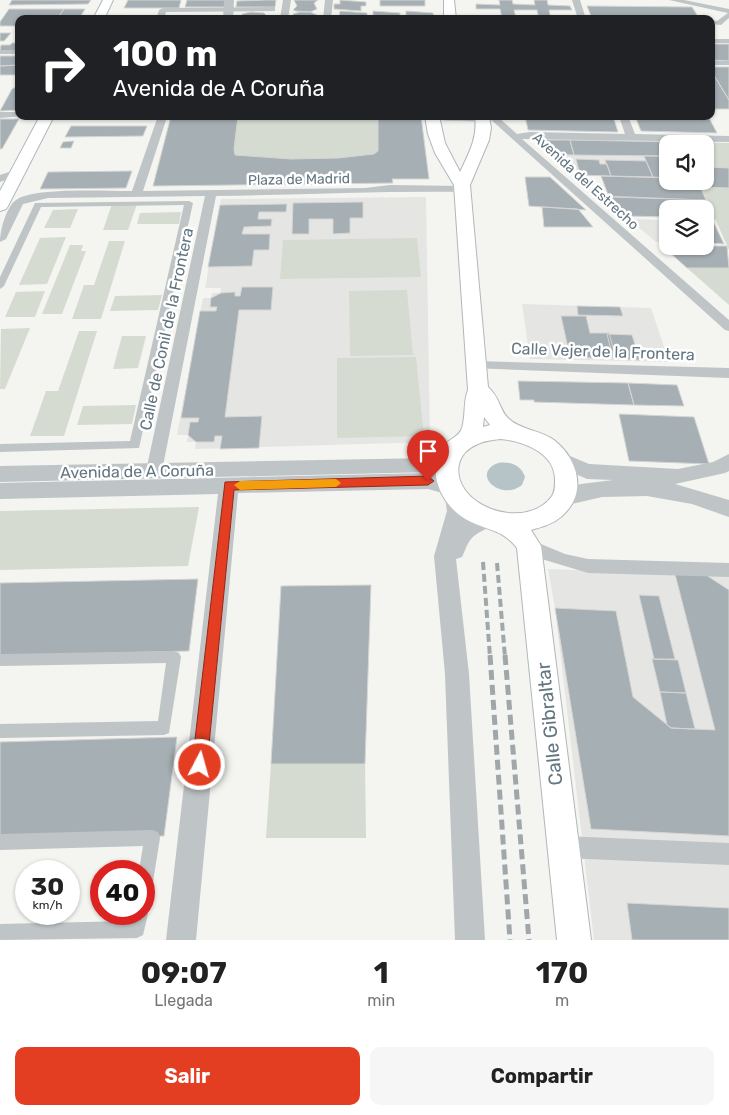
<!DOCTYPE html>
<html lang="es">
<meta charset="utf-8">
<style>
body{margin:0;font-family:Rubik,sans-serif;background:#f6f6f6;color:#222;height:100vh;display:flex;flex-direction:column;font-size:19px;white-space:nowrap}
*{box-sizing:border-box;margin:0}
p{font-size:16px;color:#767676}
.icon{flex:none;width:28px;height:28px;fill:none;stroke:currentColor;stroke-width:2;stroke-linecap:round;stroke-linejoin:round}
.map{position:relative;height:940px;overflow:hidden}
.sheet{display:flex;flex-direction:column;background:#fff;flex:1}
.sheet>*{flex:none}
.hud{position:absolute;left:15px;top:15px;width:700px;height:105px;border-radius:10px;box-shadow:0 1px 4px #0004;background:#202124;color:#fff;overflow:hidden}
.buttons{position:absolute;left:659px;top:135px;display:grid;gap:10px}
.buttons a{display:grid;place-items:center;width:55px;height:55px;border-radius:10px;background:#fff;box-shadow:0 1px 4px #0004;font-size:25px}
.speed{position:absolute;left:15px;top:860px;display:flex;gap:10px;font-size:25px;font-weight:700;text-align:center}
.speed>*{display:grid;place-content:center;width:65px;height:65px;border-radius:50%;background:#fff;box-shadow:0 1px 4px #0004;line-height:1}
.speed small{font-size:12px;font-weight:400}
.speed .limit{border:8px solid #d22;background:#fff;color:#111}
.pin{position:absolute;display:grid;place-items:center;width:42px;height:42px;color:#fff;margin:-51px -21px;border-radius:50% 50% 50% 0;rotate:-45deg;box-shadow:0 0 5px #0007}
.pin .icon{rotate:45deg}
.me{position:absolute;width:55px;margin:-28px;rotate:6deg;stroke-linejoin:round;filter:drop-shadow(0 0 4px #0008)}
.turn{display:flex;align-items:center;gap:18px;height:105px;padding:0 15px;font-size:22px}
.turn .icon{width:65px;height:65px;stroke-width:2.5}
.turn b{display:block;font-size:35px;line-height:42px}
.eta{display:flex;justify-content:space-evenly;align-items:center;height:85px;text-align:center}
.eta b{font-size:30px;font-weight:700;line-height:35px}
.button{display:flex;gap:10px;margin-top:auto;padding:10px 15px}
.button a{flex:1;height:58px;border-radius:10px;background:#e33e22;color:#fff;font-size:20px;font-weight:700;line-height:58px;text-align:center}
.button a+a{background:#f6f6f6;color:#222}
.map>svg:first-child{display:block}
.built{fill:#e5e6e4}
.green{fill:#d6dbd1}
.water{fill:#b7c4c7}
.building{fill:#a6afb3;stroke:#d5d5d3}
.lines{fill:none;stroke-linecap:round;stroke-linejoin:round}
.secondary-casing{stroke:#b1b7bb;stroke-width:2}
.pedestrian{fill:#bfc4c6;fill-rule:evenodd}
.minor{fill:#bfc4c6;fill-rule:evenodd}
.tertiary{fill:#bfc4c6;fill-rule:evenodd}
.secondary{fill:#fff;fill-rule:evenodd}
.rail-far1{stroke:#a0a7ab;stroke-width:4;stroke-dasharray:8 4;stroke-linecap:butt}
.rail{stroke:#a0a7ab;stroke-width:5;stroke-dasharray:10 5;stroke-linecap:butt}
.route{fill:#e33e22;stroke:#942816}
.slow{fill:#f59e0b}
.labels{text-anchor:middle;stroke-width:5;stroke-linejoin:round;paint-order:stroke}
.far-street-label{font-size:14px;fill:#637681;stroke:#fff}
.street-label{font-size:16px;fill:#637681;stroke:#fff}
.near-street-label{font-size:19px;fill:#637681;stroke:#fff}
</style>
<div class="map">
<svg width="729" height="940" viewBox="0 0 729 940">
<rect width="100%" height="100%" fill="#f4f4f0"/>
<path class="built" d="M539,140H570L574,155L644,156L653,177L573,175L537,143Z
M426,197L430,442L195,449L196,442H187L188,435H177L203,298H211L212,293H220L221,288H205L221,199Z
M629,219L667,220V242H656Z
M522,304L651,308L669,362L530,359Z
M548,569L729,576V940H594L555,608Z"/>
<path class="green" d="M171,116H421L429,179H393V183L153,186Z
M677,142L729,143V168L705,167V144H678Z
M701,187L729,188V250Z
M112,204H137L128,230H103Z
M78,209L70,228H44L53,210Z
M181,212L179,224H137L140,213Z
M66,237L47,284L19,285L40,238Z
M417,238L421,277L280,279L283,240Z
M109,241H125L101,319H72L84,285H94Z
M70,245H83L81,251H86L62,314H42Z
M687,268H729V305Z
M407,290L413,355L350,356L349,291Z
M45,291L35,317H5L16,292Z
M162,295L158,310L110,311L115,296Z
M30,328L5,389H0L1,329Z
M79,331H97L64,436H30L46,391H58Z
M122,336H146L138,368L113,369Z
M416,357L424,436L337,438V358Z
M136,405L132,424L77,425L83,406Z
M199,507L188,566L0,570V511Z
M271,764H365L366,838H266Z"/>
<path class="water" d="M498,463C510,461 521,465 525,477L522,485C501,502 470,474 498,463Z"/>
<path class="building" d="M12,0H91L88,4L9,5Z
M128,0H181L179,8H124Z
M187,0H226L224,7H185Z
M265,0H276L275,7H236L237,1Z
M294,0H318L314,3L317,9L310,12L296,11L293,10L297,6Z
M340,0L366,2V6H361V11L334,9V4H340Z
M380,0H425V6H380Z
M499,0H512L513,4L535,5L534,0H547L548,5L570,6L572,10H549L551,19H539L537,10H514L516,18H502L500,9H476V4L500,5Z
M587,6L692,7L699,18L591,16Z
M9,9H64L57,19H19V26H0V22Z
M64,9H85L79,19H57Z
M340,11L367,13V18L333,19L334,16H339Z
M373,11L400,13V18L367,19V16H373Z
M406,11L433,13L434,18L401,19V16H406Z
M251,12L264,13L266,15L262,19L243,17L242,14Z
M300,12H310L317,15L313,19H296L293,14Z
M0,33H11L4,41H0Z
M12,43H19V51H0L1,45H10Z
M711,44H729V61L711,60Z
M0,56H19V65L0,66Z
M19,65L17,75H0V66Z
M711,67H729V100L711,70Z
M711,74H713L729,100V109H711Z
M18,86L19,110L0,111L12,89Z
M171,116H238L234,149L235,155L291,159L339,158L374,154L378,151V116H421L429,179H392L393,183L153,186Z
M444,116H473L474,121L444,120Z
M525,116H613L618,132L528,130Z
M635,116H708L717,133L641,131Z
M0,119H19L2,149H0Z
M71,126H147L143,136L65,137Z
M543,140H570L574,155L546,154Z
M570,140L677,142L678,144H668V156L574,155Z
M74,141L71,148H60L63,142Z
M644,156H668V178L653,177Z
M576,159L599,160L600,164H607L611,176L580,175Z
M605,160L646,161L653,177L611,176Z
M705,167L729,168V188L701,187L698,181H705Z
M132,171L126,188L40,189L48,172Z
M601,176L668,178V181H698L706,200L609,197Z
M525,177H550L586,210L529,206Z
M603,196L706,200L715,219H705V209H668V217L628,216Z
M363,202V218H350V233L333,234V219H309V234H292L293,203Z
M287,204L286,212H259L258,219H272L271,226L244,227L242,234H270L269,250H254L252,266L208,267L220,205Z
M542,207L578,209L593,227H544Z
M705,220L713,221L724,244L710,243L705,232Z
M659,243H668V246H727L729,268H687Z
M242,287H273L271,310H239L225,417L262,416L259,448L220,449L222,436H215L214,442H196L188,435L190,422H198L199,418H181L200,311H216L217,307H210L211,298L221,293L235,292V296H240Z
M577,306L620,307L623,316L578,315Z
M561,316H586L590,333H609L615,355H595L596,358L570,357Z
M607,334L632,335L640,360L613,359Z
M518,381L628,383L634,405L534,402V400H520Z
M628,383L677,385L684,406L634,405Z
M619,414L694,417L709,464L629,461Z
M675,574L706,575L729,590V836L591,829L555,608L616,611L633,697L671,728L715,730Z
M198,579L189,651L0,656V583Z
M371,585L365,764H271L281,586Z
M639,595L659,596L675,659H654Z
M652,659L678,660L686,693L660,692Z
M660,692L686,693L695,729L671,728L667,725Z
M177,737L164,836L0,841V742Z
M627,903L729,908V940H632Z"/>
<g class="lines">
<g class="secondary-casing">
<path id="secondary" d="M103,0H113L104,19H93Z
M444,0H454L456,19H444Z
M40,116H54L8,206L6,209L0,211V191Z
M425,116H439L445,143L460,172C469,153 478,137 475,116H489L491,128L489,140L470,185L488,387C501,399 499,410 509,419C521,430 540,430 554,440C578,459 588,493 562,516C553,524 542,527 531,530L541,546L591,940H557L517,548C503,530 490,531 471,522C444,510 424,473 443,446C449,439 459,437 462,428C466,415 463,402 468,390L454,185L435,153L428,134ZM484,417L490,425L483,427ZM500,439C523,441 556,453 555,481C555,487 555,491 552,496C532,524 483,515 465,490C453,473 457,452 478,444C484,441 493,440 500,439Z"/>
</g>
<path class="pedestrian" d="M189,201L193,203L139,448L0,452V444L130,441L184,205L41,207L4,286L0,289V277L35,203Z
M174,651L179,653L181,657L169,733L164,735L0,738V724L158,721L166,663L0,666V654Z
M152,830L158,832L160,838L152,888L150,894L144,896V871H139L143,846L0,850V834Z
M144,907L148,914L143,935L137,938L0,940V924L130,921L132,914H144Z"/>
<path class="minor" d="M283,0H291L288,19H280Z
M325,0H333L331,19H323Z
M572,0H580L586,19H578Z
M669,0H684L729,9V18L721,25L711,24V20L717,21L728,13Z
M272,7H275V11L166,12L164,19H156L159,10L163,8Z
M711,39H729V43H711Z
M0,50H19V54H0Z
M711,61H729V65H711Z
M0,112H19V116H23L0,118Z
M158,116L167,117L143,191L365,188L390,185L462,186L467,189L462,192C380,191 298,195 216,196L162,471L159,475L154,477L149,475L146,471L205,196L48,198L23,204L6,239L0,242C0,231 6,207 16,200C32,187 109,191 132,191Z
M487,116H497L517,134L530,132L625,134L619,116H628L635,134L729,136V142L522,139L729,320V331L725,330Z
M18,169L23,172L22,174L0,182V175Z
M476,361L729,368V378L471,368L469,365L471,362Z
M529,539L565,554L588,559L729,563V577L588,573L545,560L523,551L521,546L523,541Z
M563,836L729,843V865L563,858L555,855L552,847L555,839Z"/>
<path class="tertiary" d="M224,0H234L233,19H223Z
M450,447L457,449L460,454C455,463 443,469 433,472L0,482V466L429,458Z
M558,451L589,464L678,469L713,462L729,454V471L725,473L675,484L729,500V517L692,504L647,496L602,497L563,506L556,504L553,498L556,492L581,484L613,480L587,479L551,463L548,458L551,453Z
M428,473L456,481L459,487L458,490L462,491C467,500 468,509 465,519L487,511L494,513L498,519C493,528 482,529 474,536C467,542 466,549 462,557L456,559L469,674L485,940H455L445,674L434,556L447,511L445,497L446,494L428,489L238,493L196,940H166L218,494L0,499V483Z"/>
<use href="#secondary" class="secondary"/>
<path class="rail-far1" d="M483,562L490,657
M497,563L505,657"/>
<path class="rail" d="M490,655L510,940
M505,655L529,940"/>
</g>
<path class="route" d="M428,476L434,481L428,485L234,490L207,765L205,771L200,773L194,771L192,765L225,482Z"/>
<path class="slow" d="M336,479L341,483L336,487L240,490L234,485L240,481Z"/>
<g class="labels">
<g class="far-street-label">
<text transform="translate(299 179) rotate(-1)" y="5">Plaza de Madrid</text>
<text transform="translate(586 181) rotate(42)" y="5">Avenida del Estrecho</text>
</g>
<g class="street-label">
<text transform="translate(166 329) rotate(-78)" y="6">Calle de Conil de la Frontera</text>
<text transform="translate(603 351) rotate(2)" y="6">Calle Vejer de la Frontera</text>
<text transform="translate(137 471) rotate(-1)" y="6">Avenida de A Coruña</text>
</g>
<g class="near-street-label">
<text transform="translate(549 724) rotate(-96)" y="7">Calle Gibraltar</text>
</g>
</g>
</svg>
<div class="buttons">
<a><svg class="icon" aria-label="sound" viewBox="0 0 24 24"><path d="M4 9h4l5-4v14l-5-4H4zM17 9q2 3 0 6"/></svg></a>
<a><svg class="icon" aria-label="layers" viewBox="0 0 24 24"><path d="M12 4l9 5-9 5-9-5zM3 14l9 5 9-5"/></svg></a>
</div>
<div class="speed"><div>30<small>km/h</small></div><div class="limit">40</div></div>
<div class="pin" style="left:428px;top:481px;background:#d93025"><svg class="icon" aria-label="arrive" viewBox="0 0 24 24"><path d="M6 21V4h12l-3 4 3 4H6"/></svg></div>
<svg class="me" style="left:200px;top:765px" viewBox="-20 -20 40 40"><circle r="17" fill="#e33e22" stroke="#fff" stroke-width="3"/><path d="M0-11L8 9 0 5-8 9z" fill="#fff"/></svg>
<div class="hud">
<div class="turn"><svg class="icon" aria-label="right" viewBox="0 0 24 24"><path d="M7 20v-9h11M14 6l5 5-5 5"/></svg><div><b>100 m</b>Avenida de A Coruña</div></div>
</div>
</div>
<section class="sheet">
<div class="eta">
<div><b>09:07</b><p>Llegada</p></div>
<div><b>1</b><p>min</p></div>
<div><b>170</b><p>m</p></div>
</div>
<div class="button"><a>Salir</a><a>Compartir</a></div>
</section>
